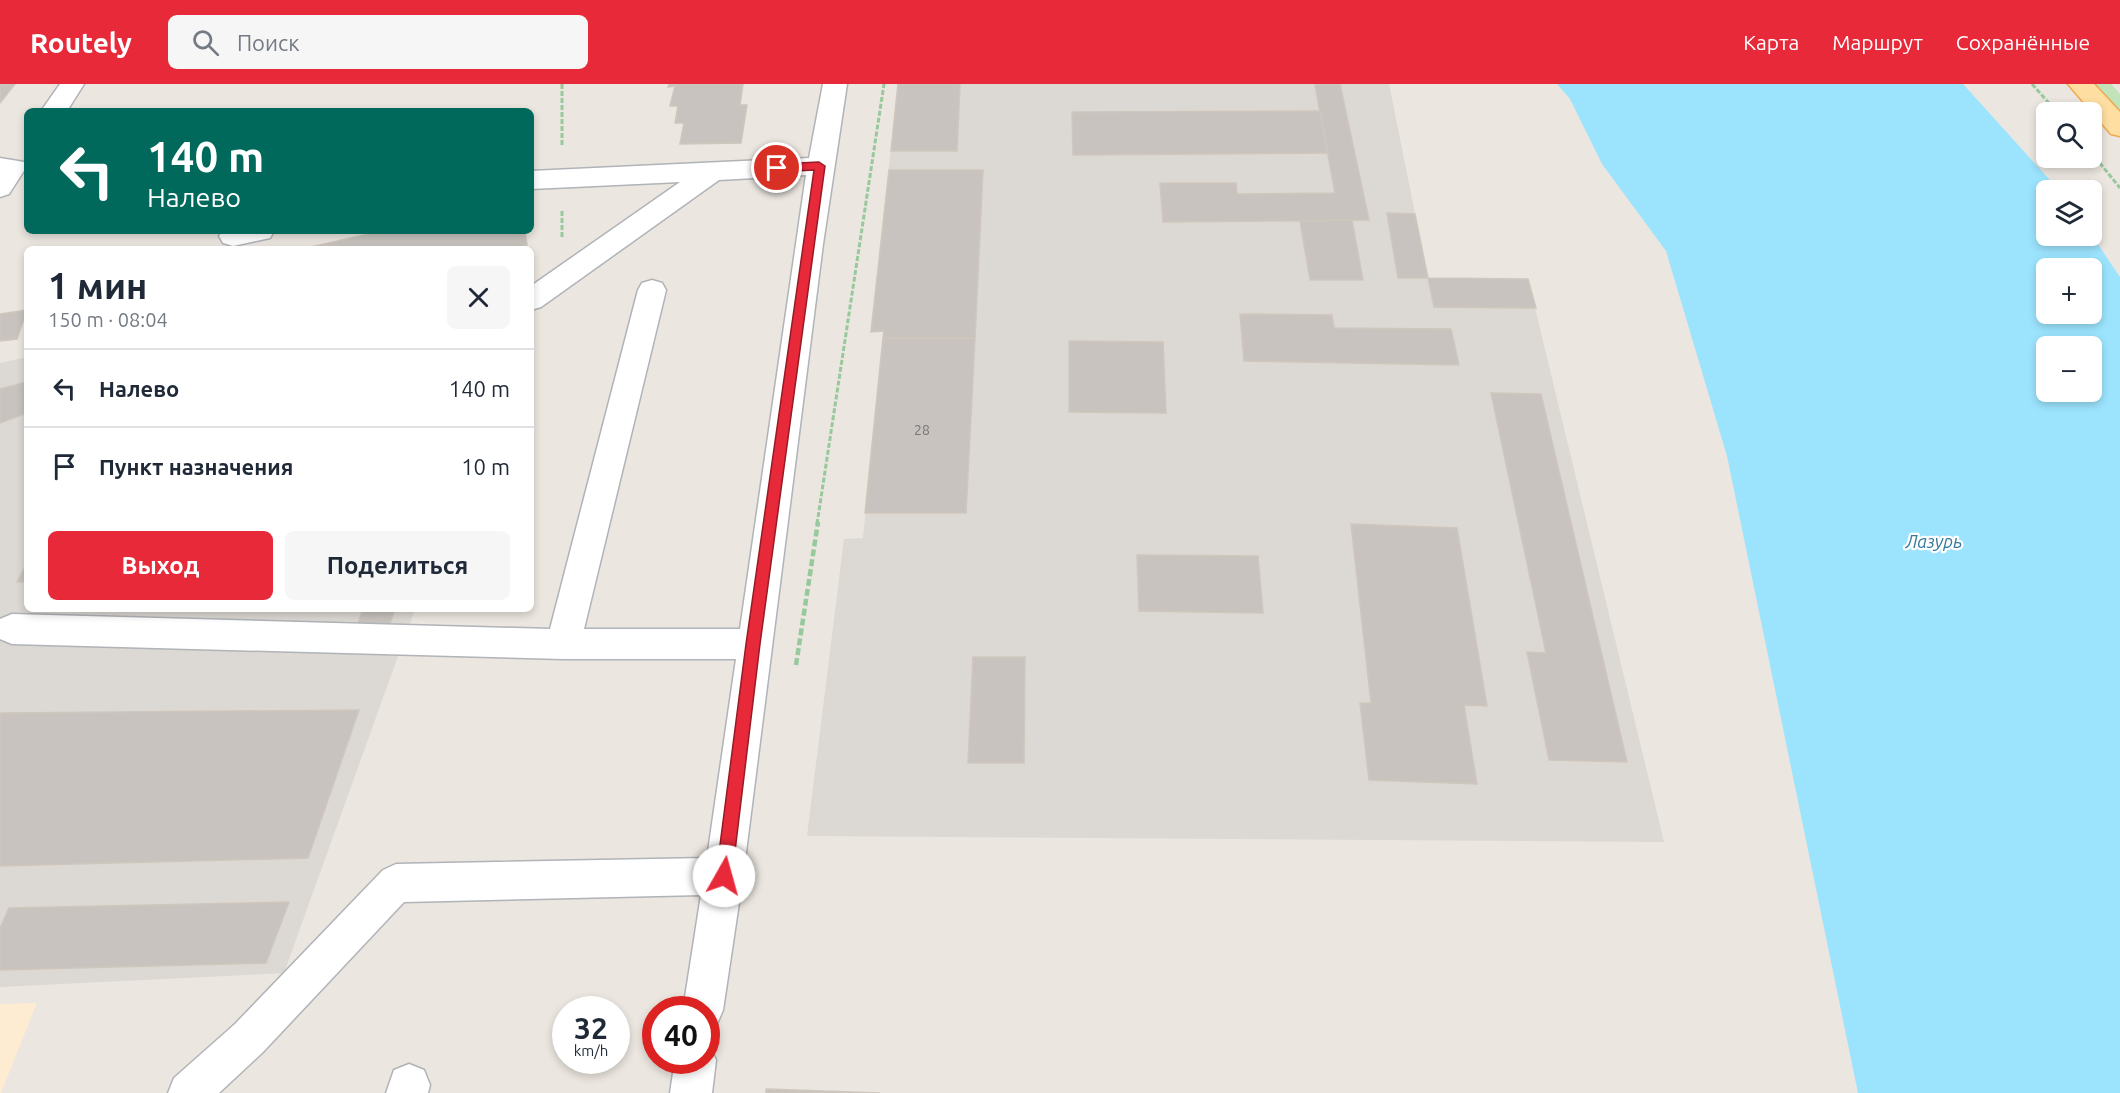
<!DOCTYPE html>
<html lang="ru">
<meta charset="utf-8">
<style>
body{margin:0;font-family:Ubuntu,sans-serif;background:#f6f6f7;color:#1f2937;height:100vh;display:flex;flex-direction:column;font-size:22px;white-space:nowrap}
*{box-sizing:border-box;margin:0}
p{font-size:20px;color:#747a83}
.icon{flex:none;width:33px;height:33px;fill:none;stroke:currentColor;stroke-width:2;stroke-linecap:round;stroke-linejoin:round}
.map{position:relative;flex:1;overflow:hidden}
.side{position:absolute;left:24px;top:162px;width:510px;height:366px;display:flex;flex-direction:column;background:#fff;border-radius:9px;box-shadow:0 3px 9px #0003}
.side>*{flex:none}
.hud{position:absolute;left:24px;top:24px;width:510px;height:126px;border-radius:9px;box-shadow:0 3px 9px #0003;background:#00695c;color:#fff;overflow:hidden}
.tools{position:absolute;left:2036px;top:18px;display:grid;gap:12px}
.tools a{display:grid;place-items:center;width:66px;height:66px;border-radius:9px;background:#fff;box-shadow:0 3px 9px #0003;font-size:30px}
.speed{position:absolute;left:552px;top:912px;display:flex;gap:12px;font-size:30px;font-weight:700;text-align:center}
.speed>*{display:grid;place-content:center;width:78px;height:78px;border-radius:50%;background:#fff;box-shadow:0 3px 9px #0003;line-height:1}
.speed small{font-size:15px;font-weight:400}
.speed .limit{border:9px solid #d22;background:#fff;color:#111}
.pin{position:absolute;display:grid;place-items:center;width:51px;height:51px;color:#fff;margin:-26px;border:3px solid #fff;border-radius:50%;box-shadow:0 2px 6px #0007}
.me{position:absolute;width:66px;margin:-33px;rotate:7deg;stroke-linejoin:round;filter:drop-shadow(0 0 4px #0008)}
.turn{display:flex;align-items:center;gap:21px;height:126px;padding:0 24px;font-size:27px}
.turn .icon{width:78px;height:78px;stroke-width:2.5}
.turn b{display:block;font-size:42px;line-height:51px}
.round{display:grid;place-items:center;flex:none;width:63px;height:63px;border-radius:9px;background:#f6f6f7}
.overview{display:flex;align-items:center;justify-content:space-between;height:102px;padding:0 24px}
h1{font-size:36px;font-weight:700;line-height:45px}
.primary-button{display:flex;gap:12px;margin-top:auto;padding:12px 24px}
.primary-button a{flex:1;height:69px;border-radius:9px;background:#e7293a;color:#fff;font-size:24px;font-weight:700;line-height:69px;text-align:center}
.primary-button a+a{background:#f6f6f7;color:#1f2937}
ul{padding:0;list-style:none}
li{display:flex;align-items:center;gap:18px;height:78px;padding:0 24px;border-top:2px solid #e0e1e3}
li div{flex:1}
li b{display:block;font-size:22px}
li em{font-style:normal}
header{display:flex;align-items:center;gap:36px;box-sizing:border-box;height:84px;padding:0 30px;background:#e7293a;color:#fff}
header strong{font-size:28px}
nav{display:flex;gap:33px;margin-inline-start:auto;font-size:21px}
.search{width:420px;height:54px;background:#f6f6f7;display:flex;align-items:center;gap:15px;box-sizing:border-box;padding:0 21px;border-radius:9px;color:#747a83;font-size:22px}
.map>svg:first-child{display:block}
.commercial{fill:#fdecd2}
.industrial{fill:#dcd8d3}
.green{fill:#c1e3ba}
.water{fill:#9ce4fe;fill-rule:evenodd}
.building{fill:#c8c3be;stroke:#cfc7bd;stroke-width:1.5}
.lines{fill:none;stroke-linecap:round;stroke-linejoin:round}
.minor-casing{stroke:#b0b3b7;stroke-width:3}
.major-casing{stroke:#efaa53;stroke-width:3}
.path-far1{stroke:#97c99c;stroke-width:3;stroke-dasharray:5 2;stroke-linecap:butt}
.path{stroke:#97c99c;stroke-width:4.5;stroke-dasharray:7 3;stroke-linecap:butt}
.minor{fill:#fff;fill-rule:evenodd}
.major{fill:#fedfa1;fill-rule:evenodd}
.route{fill:#e7293a;stroke:#961b26;stroke-width:1.5}
.labels{text-anchor:middle;stroke-width:4.5;stroke-linejoin:round;paint-order:stroke}
.number-label{font-size:14px;fill:#747678}
.water-label{font-size:18px;font-style:italic;fill:#377a9d;stroke:#fff}
</style>
<header>
<strong>Routely</strong>
<div class="search"><svg class="icon" aria-label="search" viewBox="0 0 24 24"><circle cx="10" cy="10" r="6"/><path d="M15 15l6 6"/></svg>Поиск</div>
<nav><a>Карта</a><a>Маршрут</a><a>Сохранённые</a></nav>
</header>
<div class="map">
<svg width="2120" height="1009" viewBox="0 0 2120 1009">
<rect width="100%" height="100%" fill="#ebe6df"/>
<path class="commercial" d="M37,919L1,1009H0V920Z"/>
<path class="industrial" d="M898,0H1389L1428,194L1528,195L1664,758L807,752L844,455L863,454L884,248H871Z
M27,273V525H415L284,889L0,903V279Z"/>
<path class="green" d="M2091,0H2111L2120,10V33Z"/>
<path class="water" d="M1557,0H1963L2059,106H2046V152L2091,150L2120,193V1009H1858L1727,372L1666,167L1602,80L1570,15ZM2046,184H2091V230H2046ZM2046,262H2091V308H2046Z"/>
<path class="building" d="M0,0H15L0,19Z
M669,0H743L740,21H747L741,59L680,60L684,39H675L678,22H670L675,2L668,3Z
M898,0H960L957,67H891Z
M1340,0L1369,136L1163,138L1160,99H1236L1237,110L1335,109L1315,1Z
M1320,27L1328,69L1073,71L1072,28Z
M889,86H983L975,254H883L884,247L871,248Z
M1387,129L1415,130L1428,194H1398Z
M1352,136L1363,196H1310L1300,137Z
M382,147H525L527,161L510,165H302Z
M1428,194L1528,195L1536,224L1434,223Z
M27,226L17,255L0,257V230Z
M1240,230L1332,231L1334,244L1451,245L1459,281L1244,277Z
M883,254H975L966,429H865Z
M1069,257L1163,258L1166,329L1069,328Z
M27,298V329L0,339V305Z
M1491,309L1541,310L1627,678L1549,676L1527,568L1546,569Z
M1351,440L1457,444L1487,622L1464,621L1477,700L1369,696L1360,619H1371Z
M1137,471L1258,472L1263,529L1139,527Z
M27,479V498H17Z
M363,525H395L389,542H357Z
M973,573H1025L1024,679H968Z
M359,626L308,774L0,782V629Z
M289,818L266,879L0,886V844L9,824Z
M766,1005L880,1009H766Z"/>
<g class="lines">
<g class="minor-casing">
<path id="minor" d="M60,0H84L67,27H41Z
M823,0H847L823,160L743,792L723,926L717,940L706,945V926H683L701,811L404,818L263,968L219,1009H168L174,994L235,940L383,786L396,780L707,774L736,575H563L12,560L0,555V535L12,530L550,545L638,206L642,199L652,196L662,199L666,206L584,545H740L806,91L719,96L541,223L531,226V202L680,98L531,105V87L809,74Z
M0,74L24,78L27,82L9,110L0,113Z
M222,147H274L270,154L233,162L223,159L219,152Z
M706,960L710,962L716,976L712,1009H670L675,976H706Z
M409,980L424,986L430,1001L428,1009H386L394,986Z"/>
</g>
<g class="major-casing">
<path id="major" d="M2068,0H2094L2120,28V52L2111,50Z"/>
</g>
<path class="path-far1" d="M562,0V63
M2032,0L2057,28
M2091,68L2120,104
M562,127V153
M817,440L884,0"/>
<path class="path" d="M796,581L818,438"/>
<use href="#minor" class="minor"/>
<use href="#major" class="major"/>
</g>
<path class="route" d="M819,78L825,82L760,560L732,792L729,797L724,799L718,797L716,792L746,560L814,86L777,88L771,84L777,80Z"/>
<g class="labels">
<g class="number-label">
<text x="922" y="351">28</text>
</g>
<g class="water-label">
<text x="1934" y="464">Лазурь</text>
</g>
</g>
</svg>
<div class="tools">
<a><svg class="icon" aria-label="search" viewBox="0 0 24 24"><circle cx="10" cy="10" r="6"/><path d="M15 15l6 6"/></svg></a>
<a><svg class="icon" aria-label="layers" viewBox="0 0 24 24"><path d="M12 4l9 5-9 5-9-5zM3 14l9 5 9-5"/></svg></a>
<a>+</a>
<a>−</a>
</div>
<div class="speed"><div>32<small>km/h</small></div><div class="limit">40</div></div>
<div class="pin" style="left:777px;top:84px;background:#d93025"><svg class="icon" aria-label="arrive" viewBox="0 0 24 24"><path d="M6 21V4h12l-3 4 3 4H6"/></svg></div>
<svg class="me" style="left:724px;top:792px" viewBox="-20 -20 40 40"><circle r="19" fill="#fff"/><path d="M0-13L10 11 0 6-10 11z" fill="#e7293a"/></svg>
<div class="hud">
<div class="turn"><svg class="icon" aria-label="left" viewBox="0 0 24 24"><path d="M17 20v-9H6M10 6l-5 5 5 5"/></svg><div><b>140 m</b>Налево</div></div>
</div>
<section class="side">
<div class="overview"><div><h1>1 мин</h1><p>150 m · 08:04</p></div><a class="round"><svg class="icon" aria-label="close" viewBox="0 0 24 24"><path d="M6 6l12 12M18 6L6 18"/></svg></a></div>
<ul>
<li><svg class="icon" aria-label="left" viewBox="0 0 24 24"><path d="M17 20v-9H6M10 6l-5 5 5 5"/></svg><div><b>Налево</b></div><em>140 m</em></li>
<li><svg class="icon" aria-label="arrive" viewBox="0 0 24 24"><path d="M6 21V4h12l-3 4 3 4H6"/></svg><div><b>Пункт назначения</b></div><em>10 m</em></li>
</ul>
<div class="primary-button"><a>Выход</a><a>Поделиться</a></div>
</section>
</div>
